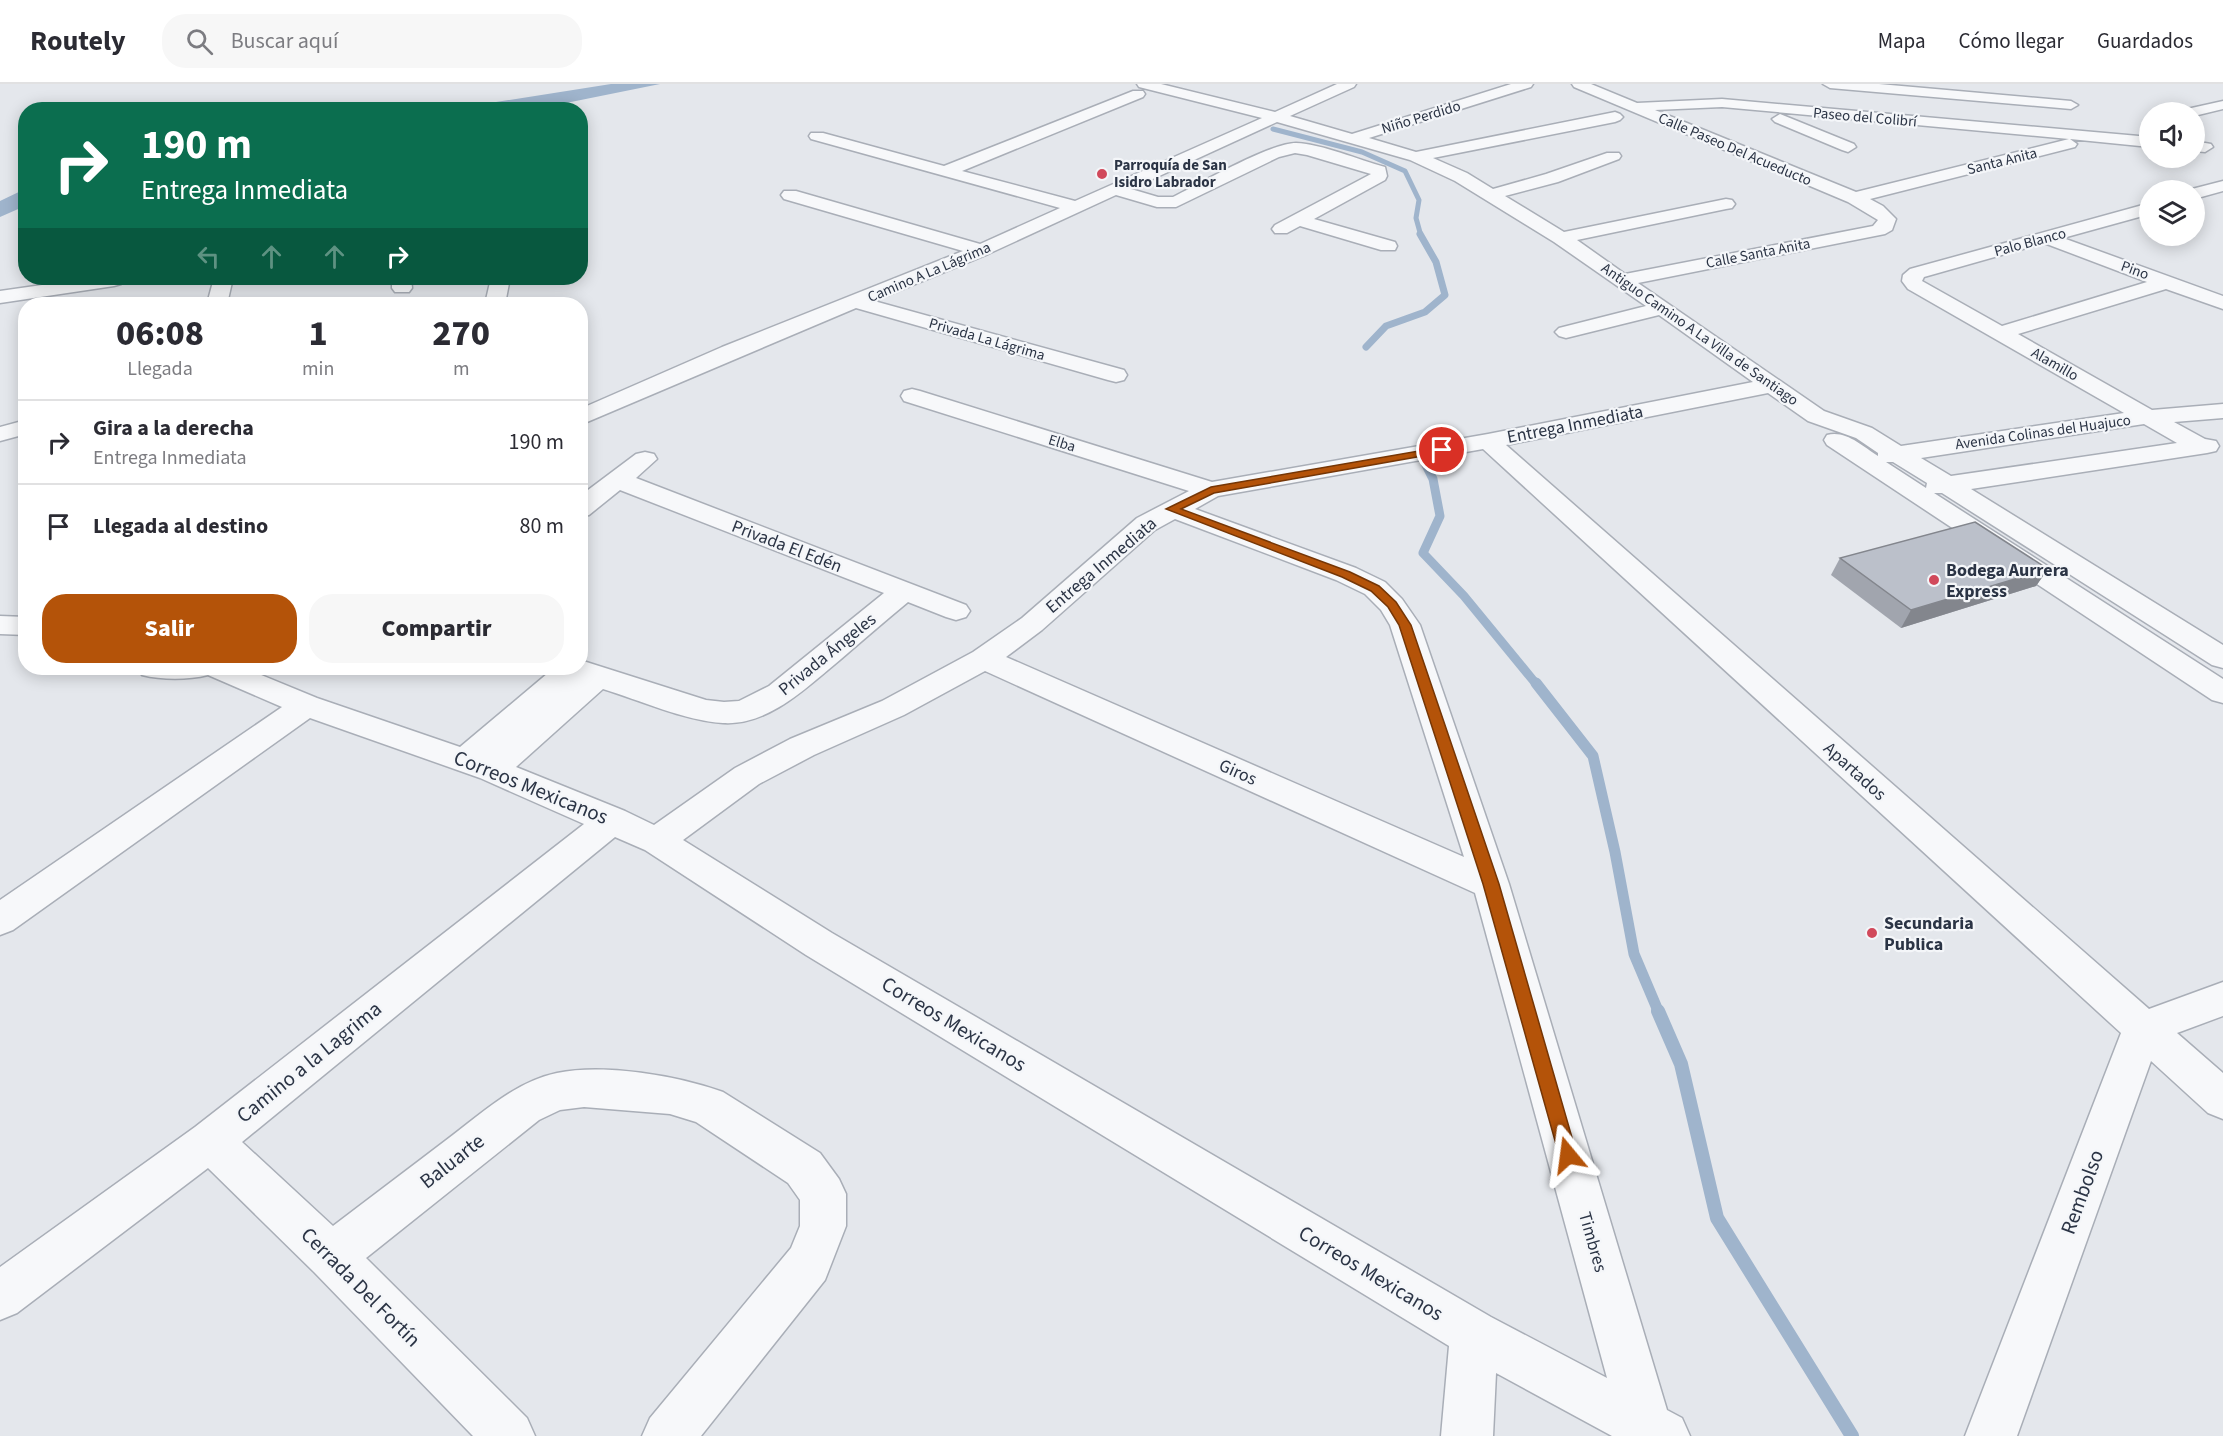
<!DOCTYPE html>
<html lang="es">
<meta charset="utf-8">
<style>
body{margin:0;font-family:"Source Sans 3",sans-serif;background:#f7f7f7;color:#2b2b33;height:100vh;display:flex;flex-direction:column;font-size:22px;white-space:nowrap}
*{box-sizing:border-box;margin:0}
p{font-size:20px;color:#7c7c81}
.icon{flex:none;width:33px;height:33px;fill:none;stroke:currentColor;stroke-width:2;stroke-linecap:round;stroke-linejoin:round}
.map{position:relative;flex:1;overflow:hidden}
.details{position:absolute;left:18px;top:213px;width:570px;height:378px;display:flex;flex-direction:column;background:#fff;border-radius:24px;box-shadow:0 3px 15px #0003}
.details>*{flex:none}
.hud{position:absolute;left:18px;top:18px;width:570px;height:183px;border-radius:24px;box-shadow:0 3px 15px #0003;background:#0b6e4f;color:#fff;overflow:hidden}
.controls{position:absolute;left:2139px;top:18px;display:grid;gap:12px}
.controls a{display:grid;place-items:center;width:66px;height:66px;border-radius:50%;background:#fff;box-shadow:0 3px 15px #0003;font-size:30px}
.pin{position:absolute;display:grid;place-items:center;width:51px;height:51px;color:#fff;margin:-26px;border:3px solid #fff;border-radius:50%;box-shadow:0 2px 6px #0007}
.me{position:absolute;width:66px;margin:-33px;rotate:344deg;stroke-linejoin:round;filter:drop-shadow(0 0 4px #0008)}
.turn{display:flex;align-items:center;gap:21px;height:126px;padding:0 24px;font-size:27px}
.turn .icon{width:78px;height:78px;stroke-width:2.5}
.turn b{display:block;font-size:42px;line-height:51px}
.lanes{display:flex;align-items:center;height:57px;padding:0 24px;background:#0003;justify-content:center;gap:30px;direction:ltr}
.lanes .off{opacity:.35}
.eta{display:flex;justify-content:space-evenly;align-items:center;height:102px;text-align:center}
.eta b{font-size:36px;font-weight:800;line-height:42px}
.cta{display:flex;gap:12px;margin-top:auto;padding:12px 24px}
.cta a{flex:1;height:69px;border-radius:24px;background:#b45309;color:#fff;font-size:24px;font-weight:800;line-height:69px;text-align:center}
.cta a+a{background:#f7f7f7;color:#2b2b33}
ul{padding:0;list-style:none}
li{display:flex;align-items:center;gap:18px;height:84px;padding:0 24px;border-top:2px solid #e1e1e2}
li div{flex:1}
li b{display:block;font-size:22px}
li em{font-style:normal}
header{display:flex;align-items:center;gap:36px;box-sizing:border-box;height:84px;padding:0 30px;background:#fff;border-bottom:2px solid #e1e1e2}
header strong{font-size:28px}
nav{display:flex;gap:33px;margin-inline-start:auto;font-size:21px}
.search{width:420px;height:54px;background:#f7f7f7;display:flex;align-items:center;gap:15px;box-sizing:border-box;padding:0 21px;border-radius:24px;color:#7c7c81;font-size:22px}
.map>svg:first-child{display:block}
.water{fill:#9fb4cc}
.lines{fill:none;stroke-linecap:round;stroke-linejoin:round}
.stream-far4{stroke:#9fb4cc;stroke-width:5}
.stream-far3{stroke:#9fb4cc;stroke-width:7}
.stream-far2{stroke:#9fb4cc;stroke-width:9}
.stream-far1{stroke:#9fb4cc;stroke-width:11}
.stream{stroke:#9fb4cc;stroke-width:14}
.minor-casing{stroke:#a9aeb7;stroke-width:3}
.minor{fill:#f7f8fa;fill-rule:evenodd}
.wall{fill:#a1a5ae}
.shaded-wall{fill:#83868d}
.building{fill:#bbc0ca;stroke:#83868d;stroke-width:1.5}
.route{fill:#b45309;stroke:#753606;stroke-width:1.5}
.poi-dot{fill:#d1495b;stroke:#f4f6f9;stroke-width:2}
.labels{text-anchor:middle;stroke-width:4.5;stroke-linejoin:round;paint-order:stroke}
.far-street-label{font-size:15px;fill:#2b3445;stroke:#f4f6f9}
.far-poi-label{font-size:15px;font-weight:bold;fill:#2b3445;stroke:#f4f6f9;text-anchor:start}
.street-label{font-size:18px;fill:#2b3445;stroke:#f4f6f9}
.poi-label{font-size:18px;font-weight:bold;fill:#2b3445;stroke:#f4f6f9;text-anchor:start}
.near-street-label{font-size:21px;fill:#2b3445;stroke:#f4f6f9}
</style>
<header>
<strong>Routely</strong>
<div class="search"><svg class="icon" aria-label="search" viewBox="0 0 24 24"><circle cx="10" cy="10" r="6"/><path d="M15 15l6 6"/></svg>Buscar aquí</div>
<nav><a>Mapa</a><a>Cómo llegar</a><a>Guardados</a></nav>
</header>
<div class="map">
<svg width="2223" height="1352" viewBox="0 0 2223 1352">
<rect width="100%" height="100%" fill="#e4e7ec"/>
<path class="water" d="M611,0H660L561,20L510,25H400L438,22H471Z
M25,105V122L0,133V117Z"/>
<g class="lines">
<path class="stream-far4" d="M1273,45L1362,68L1405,87L1419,116L1416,134L1421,152"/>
<path class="stream-far3" d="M1366,263L1386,242L1425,228L1445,211L1436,178L1420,150"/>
<path class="stream-far2" d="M1426,381L1433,395L1440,432L1423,469L1464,512L1537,601"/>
<path class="stream-far1" d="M1536,599L1593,672L1615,768L1634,870L1659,929"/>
<path class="stream" d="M1658,927L1681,980L1717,1134L1852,1352"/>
<g class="minor-casing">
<path id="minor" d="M1137,0H1161L1275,28L1337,0H1356L1354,3L1290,32L1352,50L1511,0H1533L1531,3L1369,54L1416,68L1615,28L1620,30L1623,33L1620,36L1615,38L1433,74L1467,89L1493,105L1546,90L1607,69H1619L1621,72L1619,75L1558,98L1505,112L1564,148L1726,115L1732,116L1735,120L1732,124L1726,125L1577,156L1625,190L1873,142L1878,136L1848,118L1574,3L1572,0H1591L1637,19L1722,15L2150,53V63L2070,55L2077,60L2075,63L1870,115L1883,122L1896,135L1892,146L1885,150L1638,199L1824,327L1872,344L1901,362L2124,329L1908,205L1902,197L1903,191L1910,185L2150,119V130L2063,154L2223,212V225L2166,205L2018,250L2152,326L2223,320V334L2174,338L2205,355L2216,357L2219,362L2216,367L2207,369L1971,405L2223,561V584L2212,581L1942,409H1934L2223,595V619L2212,616L1827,361L1824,356L1827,351C1846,346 1862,362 1878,372V369L1856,354L1808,337L1768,309L1506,361L2149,925L2223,898V932L2177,949L2223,989V1035L2208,1029L2151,977L2017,1352H1965L2121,949L1483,365L1218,412L1195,425L1356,484L1385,498L1402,515L1420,541L1509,800L1667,1326L1682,1334L1690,1352H1612L1496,1289L1493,1352H1441L1449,1262L806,871L645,766L615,753L242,1058L333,1142C370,1114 408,1085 445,1057C480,1031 514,998 557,989C604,979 679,992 723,1008L820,1069L839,1095L846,1110V1142L825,1196L701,1352H642L650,1334L791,1164L800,1142V1116L788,1099L696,1038L670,1030L584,1023L560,1026L539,1036L366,1174L527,1334L535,1352H473L314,1188L208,1084L17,1229L0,1236V1183L195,1043L584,740L480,694L310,634L13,846L0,851V816L282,623L208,591C188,596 162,596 142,591L138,584H244L317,614L460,663L554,584H580V576L706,616L724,618L739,617L769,602L884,509L620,406L589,431L580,433V412L636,370L645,368L654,370L657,375L636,394L966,521L970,527L966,533L956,536L946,533L908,518C885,537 863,556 841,575C808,602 769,642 723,639C686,637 639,616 603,605L516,683L625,727L654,741L735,684L790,655L882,617L973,568L1022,534L1137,434L1189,407L904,317L901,312L904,307L912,305L920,307L1212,398L1488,350L1753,298L1659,231L1566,254L1559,252L1555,248L1559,244L1646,222L1554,158L1455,97L1410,76L1277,38L1131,105L1158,113H1173C1199,100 1270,59 1296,59C1322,60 1359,76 1385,83L1387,92L1385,96L1314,135L1395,158L1397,162L1395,166H1381L1300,142L1287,149H1275L1272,145L1275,141L1371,90L1307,71L1295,69L1279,73L1176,123H1157L1116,111L988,170L874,217L1124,286L1127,291L1124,296L1116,298L1108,296L856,224L580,341V325L722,263L963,167L784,115L781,111L784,107H796L980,160L1060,124L811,55L809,52L811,49H823L944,82L1133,7H1143L1145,10L1143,13L962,87L1075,117L1262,34L1139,3ZM1722,23L2069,55L1856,108L1655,26ZM2044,159L2147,198L2002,242L1922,197L1924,193ZM2144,340L2177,359L1951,392L1921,374ZM1886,378H1893L1927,399L1926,404ZM1175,435L1336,496L1365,510L1381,526L1390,541L1464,773L1006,573L1042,546L1155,446ZM985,587L1475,809L1607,1294L1491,1233L832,849L683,756L759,700L814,671L904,631Z
M1823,0H1879L2071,17L2078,21L2071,25L1830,4Z
M2223,17V25L2194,32V28H2184L2187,25Z
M1780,30L1854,60L1856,63L1848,68L1842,66L1775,38L1772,35Z
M2194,57L2211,60L2213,63L2205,68L2194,67Z
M2223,97V107L2194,115V106H2188Z
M91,194H122L124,196L121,200L114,202L0,219V207Z
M214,194H233L227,220H207Z
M392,194H411L412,204L409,208H395L392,204Z
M491,194H510L505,220H485Z
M26,336V350L0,357V343Z
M0,532L26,533V551L0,550Z"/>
</g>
<use href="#minor" class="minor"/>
</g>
<path class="wall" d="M1840,474L2048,485L2036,502L1901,544L1831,491Z"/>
<path class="shaded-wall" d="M2048,485L2036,502L1901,544L1911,526Z"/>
<path class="building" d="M1975,438L2048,485L1911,526L1840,474Z"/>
<path class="route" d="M1442,363L1447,366L1445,368L1214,409L1181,425L1350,488L1379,502L1396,518L1411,541L1499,800L1577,1071L1575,1077L1568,1080L1562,1077L1559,1071L1483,800L1399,541L1388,523L1371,507L1342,493L1166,425L1211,403Z"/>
<g class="poi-dot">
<circle cx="1102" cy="90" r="6"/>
<circle cx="1934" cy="496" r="6"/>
<circle cx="1872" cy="849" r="6"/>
</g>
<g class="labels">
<g class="far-street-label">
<text transform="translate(1421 33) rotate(-17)" y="5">Niño Perdido</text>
<text transform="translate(1865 33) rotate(5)" y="5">Paseo del Colibrí</text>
<text transform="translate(1735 65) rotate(23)" y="5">Calle Paseo Del Acueducto</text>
<text transform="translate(2002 77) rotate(-14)" y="5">Santa Anita</text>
<text transform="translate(2030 158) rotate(-15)" y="5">Palo Blanco</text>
<text transform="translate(1758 169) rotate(-11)" y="5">Calle Santa Anita</text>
<text transform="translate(2135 186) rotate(20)" y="5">Pino</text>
<text transform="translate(929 188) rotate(-23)" y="5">Camino A La Lágrima</text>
<text transform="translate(1700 250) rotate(35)" y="5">Antiguo Camino A La Villa de Santiago</text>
<text transform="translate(987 255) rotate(16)" y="5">Privada La Lágrima</text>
<text transform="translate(2055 280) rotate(30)" y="5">Alamillo</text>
<text transform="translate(2043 348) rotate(-8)" y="5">Avenida Colinas del Huajuco</text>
<text transform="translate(1062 359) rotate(17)" y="5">Elba</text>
</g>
<g class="far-poi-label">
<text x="1114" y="86">Parroquía de San<tspan x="1114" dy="17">Isidro Labrador</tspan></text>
</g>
<g class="street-label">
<text transform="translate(1575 340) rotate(-11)" y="6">Entrega Inmediata</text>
<text transform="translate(787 462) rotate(21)" y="6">Privada El Edén</text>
<text transform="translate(1101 481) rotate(-40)" y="6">Entrega Inmediata</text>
<text transform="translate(827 570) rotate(-39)" y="6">Privada Ángeles</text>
<text transform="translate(1855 687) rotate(42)" y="6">Apartados</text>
<text transform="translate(1238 688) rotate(24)" y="6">Giros</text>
<text transform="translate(1593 1158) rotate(74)" y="6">Timbres</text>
</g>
<g class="poi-label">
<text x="1946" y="492">Bodega Aurrera<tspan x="1946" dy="21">Express</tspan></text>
<text x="1884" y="845">Secundaria<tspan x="1884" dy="21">Publica</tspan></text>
</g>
<g class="near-street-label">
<text transform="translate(531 703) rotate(22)" y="7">Correos Mexicanos</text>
<text transform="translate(954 940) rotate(31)" y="7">Correos Mexicanos</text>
<text transform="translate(309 978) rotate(-39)" y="7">Camino a la Lagrima</text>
<text transform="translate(452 1077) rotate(-38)" y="7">Baluarte</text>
<text transform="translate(2082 1108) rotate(-70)" y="7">Rembolso</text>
<text transform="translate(1371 1189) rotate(31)" y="7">Correos Mexicanos</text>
<text transform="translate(361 1203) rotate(45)" y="7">Cerrada Del Fortín</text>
</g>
</g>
</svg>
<div class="controls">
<a><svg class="icon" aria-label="sound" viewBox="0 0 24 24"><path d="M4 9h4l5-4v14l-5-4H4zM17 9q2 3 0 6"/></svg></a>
<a><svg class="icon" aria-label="layers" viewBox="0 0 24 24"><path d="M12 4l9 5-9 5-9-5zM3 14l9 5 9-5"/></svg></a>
</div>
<div class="pin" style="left:1442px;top:366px;background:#d93025"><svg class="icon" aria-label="arrive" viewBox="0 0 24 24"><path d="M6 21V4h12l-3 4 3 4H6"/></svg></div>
<svg class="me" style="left:1568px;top:1071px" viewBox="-20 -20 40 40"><path d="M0-17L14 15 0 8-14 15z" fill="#b45309" stroke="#fff" stroke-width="4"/></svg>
<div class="hud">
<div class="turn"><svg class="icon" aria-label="right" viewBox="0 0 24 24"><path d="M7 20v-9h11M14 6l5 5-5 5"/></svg><div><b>190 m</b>Entrega Inmediata</div></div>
<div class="lanes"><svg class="icon off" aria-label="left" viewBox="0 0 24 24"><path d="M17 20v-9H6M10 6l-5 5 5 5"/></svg><svg class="icon off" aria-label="ahead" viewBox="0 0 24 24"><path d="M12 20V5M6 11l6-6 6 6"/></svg><svg class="icon off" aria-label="ahead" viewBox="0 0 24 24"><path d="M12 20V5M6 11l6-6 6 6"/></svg><svg class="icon" aria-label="right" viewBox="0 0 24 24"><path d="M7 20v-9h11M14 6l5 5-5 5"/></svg></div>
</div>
<section class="details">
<div class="eta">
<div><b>06:08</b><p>Llegada</p></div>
<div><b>1</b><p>min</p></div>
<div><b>270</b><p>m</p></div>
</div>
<ul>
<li><svg class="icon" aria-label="right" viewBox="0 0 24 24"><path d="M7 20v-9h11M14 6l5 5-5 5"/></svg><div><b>Gira a la derecha</b><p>Entrega Inmediata</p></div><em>190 m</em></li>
<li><svg class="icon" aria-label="arrive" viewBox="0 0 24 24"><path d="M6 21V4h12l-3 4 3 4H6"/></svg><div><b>Llegada al destino</b></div><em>80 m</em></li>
</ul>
<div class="cta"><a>Salir</a><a>Compartir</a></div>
</section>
</div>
